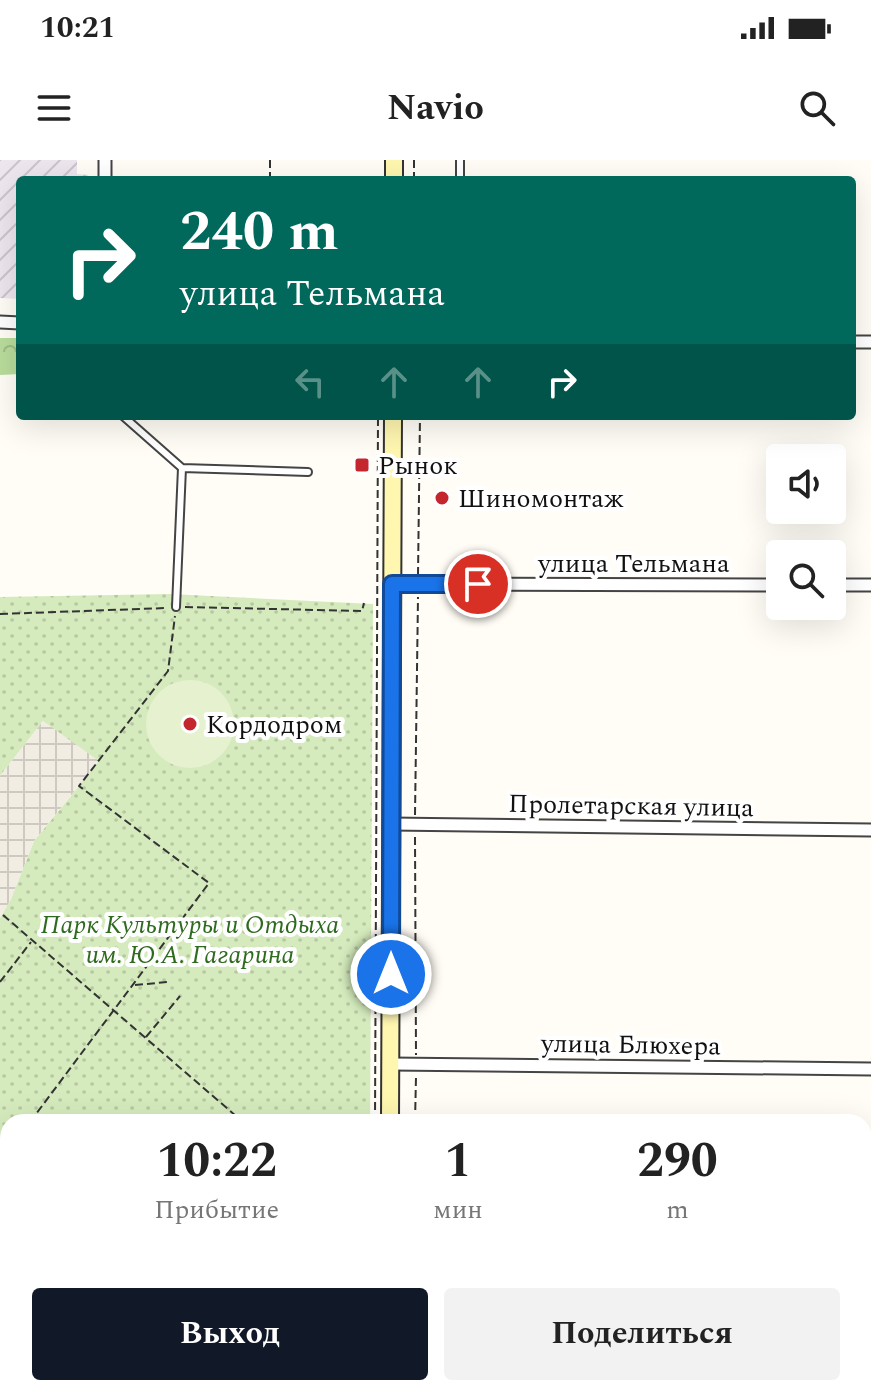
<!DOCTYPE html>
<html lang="ru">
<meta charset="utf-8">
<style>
body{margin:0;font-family:Spectral,serif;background:#f2f2f2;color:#222;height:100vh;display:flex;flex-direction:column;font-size:30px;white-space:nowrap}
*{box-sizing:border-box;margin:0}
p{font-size:26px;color:#767676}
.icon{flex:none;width:44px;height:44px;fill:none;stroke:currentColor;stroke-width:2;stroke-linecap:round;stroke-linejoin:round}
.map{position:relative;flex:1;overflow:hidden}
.panel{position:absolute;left:0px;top:954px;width:872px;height:282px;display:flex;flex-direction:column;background:#fff;border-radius:24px 24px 0 0;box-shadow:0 8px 32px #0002}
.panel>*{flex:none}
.hud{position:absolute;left:16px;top:16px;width:840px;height:244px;border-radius:8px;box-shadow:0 8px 32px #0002;background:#00695c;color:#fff;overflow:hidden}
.fabs{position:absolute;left:766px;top:284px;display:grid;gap:16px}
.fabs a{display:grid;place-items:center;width:80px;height:80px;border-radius:8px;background:#fff;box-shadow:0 8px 32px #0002;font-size:40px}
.pin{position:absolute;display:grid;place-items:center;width:68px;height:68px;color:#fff;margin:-34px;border:4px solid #fff;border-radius:50%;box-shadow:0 2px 8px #0007}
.me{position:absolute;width:88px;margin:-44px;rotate:0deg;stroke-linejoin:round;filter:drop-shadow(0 0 6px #0008)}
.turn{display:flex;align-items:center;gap:28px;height:168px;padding:0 32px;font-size:36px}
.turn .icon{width:104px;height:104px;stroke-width:2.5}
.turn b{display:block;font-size:56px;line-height:68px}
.lanes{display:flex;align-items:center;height:76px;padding:0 32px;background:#0003;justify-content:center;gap:40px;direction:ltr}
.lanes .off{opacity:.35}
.eta{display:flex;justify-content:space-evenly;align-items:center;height:136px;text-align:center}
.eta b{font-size:48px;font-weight:700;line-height:56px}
.button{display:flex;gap:16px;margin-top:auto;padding:16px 32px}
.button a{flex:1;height:92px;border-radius:8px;background:#111827;color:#fff;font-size:32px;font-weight:700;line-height:92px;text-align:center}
.button a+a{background:#f2f2f2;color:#222}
.status{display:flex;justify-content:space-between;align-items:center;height:56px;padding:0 40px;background:#fff;direction:ltr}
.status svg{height:22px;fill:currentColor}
header{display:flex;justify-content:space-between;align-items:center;height:104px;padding:0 32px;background:#fff;font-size:36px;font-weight:700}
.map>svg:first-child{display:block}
.industrial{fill:url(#industrial-furrows)}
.green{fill:url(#green-dots)}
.forest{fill:url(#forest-crowns)}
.pitch{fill:#e6f2cf}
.plaza{fill:url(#plaza-grid)}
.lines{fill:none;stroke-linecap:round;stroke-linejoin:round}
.service-casing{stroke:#444;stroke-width:10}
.minor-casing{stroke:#444;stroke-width:15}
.secondary-casing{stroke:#333;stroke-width:20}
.path{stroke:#333;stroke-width:2;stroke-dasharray:8 4;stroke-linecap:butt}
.service{stroke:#fff;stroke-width:6}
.minor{stroke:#fff;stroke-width:11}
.secondary{stroke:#fff6b0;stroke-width:16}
.route-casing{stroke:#114b97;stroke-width:20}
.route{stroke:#1a73e8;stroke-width:14}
.poi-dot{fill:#c4262e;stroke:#fff;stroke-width:3}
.labels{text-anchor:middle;stroke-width:8;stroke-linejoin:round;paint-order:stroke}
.poi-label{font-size:26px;fill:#111;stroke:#fff;text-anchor:start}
.street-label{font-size:26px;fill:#111;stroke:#fff}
.park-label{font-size:26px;font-style:italic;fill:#2f6b1f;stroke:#fff}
</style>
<div class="status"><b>10:21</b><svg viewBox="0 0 49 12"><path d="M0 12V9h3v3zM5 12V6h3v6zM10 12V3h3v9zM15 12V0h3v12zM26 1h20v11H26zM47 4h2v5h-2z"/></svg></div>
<header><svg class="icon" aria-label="menu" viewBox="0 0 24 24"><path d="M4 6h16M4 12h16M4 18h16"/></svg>Navio<svg class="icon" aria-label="search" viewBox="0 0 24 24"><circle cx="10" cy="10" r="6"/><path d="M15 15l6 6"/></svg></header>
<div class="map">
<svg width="871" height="1235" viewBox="0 0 871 1235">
<defs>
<pattern id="industrial-furrows" width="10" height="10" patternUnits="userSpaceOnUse" patternTransform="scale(2)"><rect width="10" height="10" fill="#eee6ef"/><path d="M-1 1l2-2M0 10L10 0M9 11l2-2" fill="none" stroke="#cbc4cc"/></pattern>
<pattern id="green-dots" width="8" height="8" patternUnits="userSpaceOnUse" patternTransform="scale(2)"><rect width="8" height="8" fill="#d5ebbd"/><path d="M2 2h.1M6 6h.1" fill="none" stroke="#b6c8a1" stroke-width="1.8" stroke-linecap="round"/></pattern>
<pattern id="forest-crowns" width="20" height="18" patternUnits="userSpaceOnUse" patternTransform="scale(2)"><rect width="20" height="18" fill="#b9dc9c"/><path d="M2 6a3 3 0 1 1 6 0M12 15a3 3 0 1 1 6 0" fill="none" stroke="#9ebc85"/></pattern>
<pattern id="plaza-grid" width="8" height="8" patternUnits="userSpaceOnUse" patternTransform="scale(2)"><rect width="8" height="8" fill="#f1ede2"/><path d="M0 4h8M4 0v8" fill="none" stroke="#cecac1"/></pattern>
</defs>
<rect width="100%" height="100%" fill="#fffdf5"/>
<path class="industrial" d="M0,0H77V14L88,15V20H20V139L0,138Z"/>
<path class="green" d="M170,434L373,444L370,962H8V1026L0,1036V758L11,739L34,681L79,626L43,561L0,616V437Z
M288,1228H370V1235H282Z"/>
<path class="forest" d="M0,178H20V214L0,215Z"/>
<path class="pitch" d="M146 564a44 44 0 1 1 88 0a44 44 0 1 1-88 0Z
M8,1054V1165L0,1159V1065Z
M90,1228H270L265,1235H99Z"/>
<path class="plaza" d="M43,561L99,601L34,681L11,739L0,758V616Z
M0,1200L8,1206V1228H37L46,1235H8L0,1229Z"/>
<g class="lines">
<g class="service-casing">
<path id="service" d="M460,18V0
M123,256L182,308L308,312
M176,447L182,308"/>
</g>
<g class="minor-casing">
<path id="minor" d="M105,20V0
M0,162L20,163
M852,182H871
M392,424L780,425
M832,425H871
M391,664L871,670
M391,904L871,909
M864,1083H871"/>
</g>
<g class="secondary-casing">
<path id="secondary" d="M394,20V0
M390,962L393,256
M390,1235V1228"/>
</g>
<path class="path" d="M270,20V0
M414,20V0
M418,415L420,256
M185,447L362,451L364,443
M0,454L167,448
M415,655L418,437
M415,677L416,895
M3,755L243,962
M0,822L31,782
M135,825L168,822
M146,877L180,836
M30,962L209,723L79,626L168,511L175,456
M375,962L378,256
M415,962L416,917
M0,1001L8,991
M372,1235V1228
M411,1235V1228"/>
<use href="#service" class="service"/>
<use href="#minor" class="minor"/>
<use href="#secondary" class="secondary"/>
</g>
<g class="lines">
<g class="route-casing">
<path id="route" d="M391,814L392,424H478"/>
</g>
<use href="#route" class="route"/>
</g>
<g class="poi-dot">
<rect x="354" y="297" width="16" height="16" rx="4"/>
<circle cx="442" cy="338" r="8"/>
<circle cx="190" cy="564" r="8"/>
</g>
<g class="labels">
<g class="poi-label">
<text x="378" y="314">Рынок</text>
<text x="458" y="347">Шиномонтаж</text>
<text x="206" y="573">Кордодром</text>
</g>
<g class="street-label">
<text x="634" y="412">улица Тельмана</text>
<text transform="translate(631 645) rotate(1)" y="9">Пролетарская улица</text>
<text transform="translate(631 884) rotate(1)" y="9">улица Блюхера</text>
</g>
<g class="park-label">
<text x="190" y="773">Парк Культуры и Отдыха<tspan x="190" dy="30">им. Ю.А. Гагарина</tspan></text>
</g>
</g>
</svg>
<div class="fabs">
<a><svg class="icon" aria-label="sound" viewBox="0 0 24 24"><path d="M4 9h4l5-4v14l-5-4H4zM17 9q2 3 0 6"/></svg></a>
<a><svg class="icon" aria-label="search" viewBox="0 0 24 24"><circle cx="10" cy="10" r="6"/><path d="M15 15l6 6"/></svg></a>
</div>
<div class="pin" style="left:478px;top:424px;background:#d93025"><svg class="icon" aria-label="arrive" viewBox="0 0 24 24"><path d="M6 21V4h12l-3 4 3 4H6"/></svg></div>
<svg class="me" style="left:391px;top:814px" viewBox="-20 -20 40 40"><circle r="17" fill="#1a73e8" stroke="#fff" stroke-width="3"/><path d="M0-11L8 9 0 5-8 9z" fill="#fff"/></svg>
<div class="hud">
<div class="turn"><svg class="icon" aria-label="right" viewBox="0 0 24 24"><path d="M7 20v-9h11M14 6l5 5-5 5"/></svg><div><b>240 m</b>улица Тельмана</div></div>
<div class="lanes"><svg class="icon off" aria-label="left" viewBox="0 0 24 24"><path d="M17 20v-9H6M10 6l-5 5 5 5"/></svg><svg class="icon off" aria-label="ahead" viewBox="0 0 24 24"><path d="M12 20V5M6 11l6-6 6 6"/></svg><svg class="icon off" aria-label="ahead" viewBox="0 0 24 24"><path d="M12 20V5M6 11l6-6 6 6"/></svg><svg class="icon" aria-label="right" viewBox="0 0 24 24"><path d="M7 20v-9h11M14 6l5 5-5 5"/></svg></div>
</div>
<section class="panel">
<div class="eta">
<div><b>10:22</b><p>Прибытие</p></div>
<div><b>1</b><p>мин</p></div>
<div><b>290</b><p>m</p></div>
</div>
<div class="button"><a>Выход</a><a>Поделиться</a></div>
</section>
</div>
